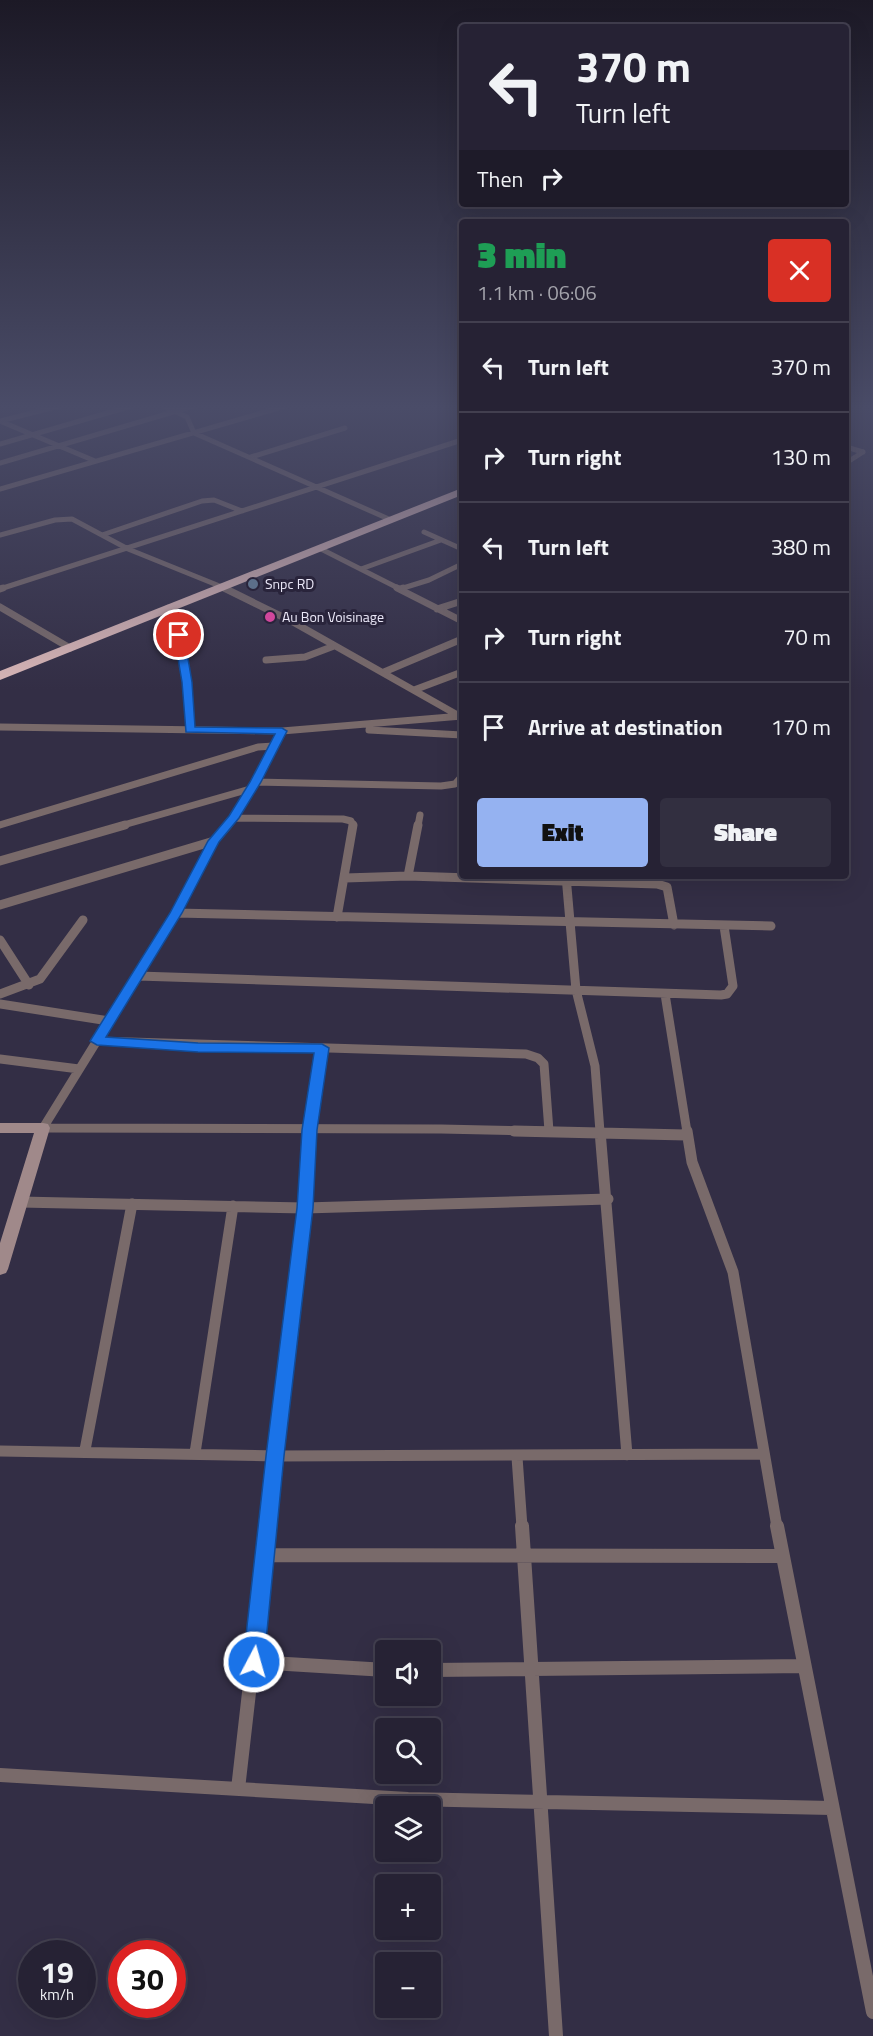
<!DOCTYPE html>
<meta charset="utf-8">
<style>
body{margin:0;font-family:"Titillium Web",sans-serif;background:#322f40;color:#f1f3f6;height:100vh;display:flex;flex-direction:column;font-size:22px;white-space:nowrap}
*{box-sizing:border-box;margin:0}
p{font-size:20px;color:#a4a4ac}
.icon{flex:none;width:33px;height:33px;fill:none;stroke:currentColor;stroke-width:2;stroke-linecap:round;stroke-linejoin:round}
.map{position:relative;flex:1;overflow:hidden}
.panel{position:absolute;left:459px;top:219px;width:390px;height:660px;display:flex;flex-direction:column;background:#262234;border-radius:6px;box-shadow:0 6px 24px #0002,0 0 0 2px #423f4f}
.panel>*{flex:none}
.banner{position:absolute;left:459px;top:24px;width:390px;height:183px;border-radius:6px;box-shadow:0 6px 24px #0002,0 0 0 2px #423f4f;background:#262234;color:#f1f3f6;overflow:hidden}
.buttons{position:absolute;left:375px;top:1640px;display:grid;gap:12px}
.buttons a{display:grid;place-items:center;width:66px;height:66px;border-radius:6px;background:#262234;box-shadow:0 6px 24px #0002,0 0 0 2px #423f4f;font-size:30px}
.speed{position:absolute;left:18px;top:1940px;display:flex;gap:12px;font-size:30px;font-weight:700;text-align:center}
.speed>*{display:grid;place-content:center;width:78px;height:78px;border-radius:50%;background:#262234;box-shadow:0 6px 24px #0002,0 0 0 2px #423f4f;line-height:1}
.speed small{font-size:15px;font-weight:400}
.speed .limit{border:9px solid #d22;background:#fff;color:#111}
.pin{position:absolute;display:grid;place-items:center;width:51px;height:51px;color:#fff;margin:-26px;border:3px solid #fff;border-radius:50%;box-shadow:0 2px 6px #0007}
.me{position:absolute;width:66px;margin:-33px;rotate:6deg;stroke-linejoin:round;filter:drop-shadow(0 0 4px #0008)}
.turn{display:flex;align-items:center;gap:21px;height:126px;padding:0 18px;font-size:27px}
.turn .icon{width:78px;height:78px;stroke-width:2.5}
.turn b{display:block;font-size:42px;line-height:51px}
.then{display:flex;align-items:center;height:57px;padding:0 18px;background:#0003;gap:12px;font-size:22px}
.round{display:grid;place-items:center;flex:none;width:63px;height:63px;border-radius:6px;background:#322f40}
.summary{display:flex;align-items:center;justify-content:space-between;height:102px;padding:0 18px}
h1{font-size:36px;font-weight:800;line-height:45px;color:#1e9e55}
.button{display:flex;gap:12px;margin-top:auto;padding:12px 18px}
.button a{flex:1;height:69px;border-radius:6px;background:#95b2f1;color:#111;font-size:24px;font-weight:800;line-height:69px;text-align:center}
.button a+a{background:#322f40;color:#f1f3f6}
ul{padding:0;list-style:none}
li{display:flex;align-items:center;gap:18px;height:90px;padding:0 18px;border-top:2px solid #423f4f}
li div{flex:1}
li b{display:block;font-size:22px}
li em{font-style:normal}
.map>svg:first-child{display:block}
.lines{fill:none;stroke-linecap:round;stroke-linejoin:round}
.street-far4{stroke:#796a6a;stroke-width:5}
.street-far3{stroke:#796a6a;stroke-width:7}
.street-far2{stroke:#796a6a;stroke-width:9}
.street-far1{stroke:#796a6a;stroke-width:11}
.street{stroke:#796a6a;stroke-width:14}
.secondary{fill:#a0898a;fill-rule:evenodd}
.highway{fill:#dab7b7;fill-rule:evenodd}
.route{fill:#1a73e8;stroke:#114b97;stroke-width:1.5}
.service-dot{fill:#5c6f8a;stroke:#29243b;stroke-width:2}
.hotel-dot{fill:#d1479c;stroke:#29243b;stroke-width:2}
.labels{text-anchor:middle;stroke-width:6;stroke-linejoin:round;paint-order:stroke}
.far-poi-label{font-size:14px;fill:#ebe8f8;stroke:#29243b;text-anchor:start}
</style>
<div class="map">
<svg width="873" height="2036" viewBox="0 0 873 2036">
<rect width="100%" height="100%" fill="#332e45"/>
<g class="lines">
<path class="street-far4" d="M161,405L187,417L194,433L391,520
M0,421L95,461
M0,421L63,405
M0,444L135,405
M846,447L863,452
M251,457L345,428
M0,463L197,405
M846,463L863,452
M0,489L289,405
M424,532L462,549
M0,535L55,520L72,519L128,549L227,589
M102,535L202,501L214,500L242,511
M321,549L400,589
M361,569L441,540
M0,589L462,440
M400,589L429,580L462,564"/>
<path class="street-far3" d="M224,588L293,622L461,717
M397,588L462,621
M0,589L3,588
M400,589L403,588
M0,607L70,648
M168,608L183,652L190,730
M437,609L462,601
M266,660L305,657L334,646
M384,672L462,639
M414,690L462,672
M0,727L282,731L462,716
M369,730L462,735
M255,782L441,786L455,784L462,776
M234,818L343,819L351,821L353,826
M0,825L258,747L274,746
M120,826L250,789
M227,826L234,818L282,731
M418,826L420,815"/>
<path class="street-far2" d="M0,861L125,825
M408,876L418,825
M566,876L576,990L595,1066L600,1132
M345,878L408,876L657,884L667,887L674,925
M0,905L214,841
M176,913L771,926
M337,917L353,825
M0,940L29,985
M138,976L721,995L727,994L733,986L724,926
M0,994L40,979L83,920
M665,994L687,1132
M0,1004L109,1021
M97,1041L526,1054L538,1058L544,1064L549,1131
M0,1059L79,1069
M43,1128L441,1129L575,1132
M43,1128L176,913L214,841L228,825
M310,1132L322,1048"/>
<path class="street-far1" d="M514,1131L686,1135
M600,1131L627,1455
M687,1131L692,1162L733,1272L777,1527
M20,1202L305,1208L608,1199
M85,1450L132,1204
M0,1451L277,1456L763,1454
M195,1453L233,1206
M517,1457L522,1527
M268,1527L305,1208L310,1131"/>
<path class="street" d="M522,1526L556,2036
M777,1526L873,2012
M265,1555L783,1556
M254,1662L386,1670
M430,1670L804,1666
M0,1775L408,1799L831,1808
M238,1789L268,1526"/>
<path class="secondary" d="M0,1123H43L48,1124L50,1128L8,1269L6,1273L0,1275V1243L34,1133H0Z"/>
<path class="highway" d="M462,488V495L0,680V671Z"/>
</g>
<linearGradient id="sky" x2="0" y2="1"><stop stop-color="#1c1926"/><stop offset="0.59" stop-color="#4a4c68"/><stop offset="1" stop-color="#4a4c68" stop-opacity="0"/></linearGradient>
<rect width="873" height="690" fill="url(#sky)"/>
<path class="route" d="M179,632L184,635L192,682L195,727L282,728L287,731L261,782L239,818L219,842L182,913L106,1037L198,1043L322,1044L329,1048L317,1130L313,1208L284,1456L264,1662L261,1669L254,1672L246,1669L243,1662L266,1456L297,1208L302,1130L314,1053L198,1052L97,1045L90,1041L170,913L208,841L229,816L250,782L275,734L186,732L182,682L174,635Z"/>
<circle class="service-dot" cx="253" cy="584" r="6"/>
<circle class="hotel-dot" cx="270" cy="617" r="6"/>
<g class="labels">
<g class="far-poi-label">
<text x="265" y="589">Snpc RD</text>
<text x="282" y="622">Au Bon Voisinage</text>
</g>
</g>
</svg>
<div class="buttons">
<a><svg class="icon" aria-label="sound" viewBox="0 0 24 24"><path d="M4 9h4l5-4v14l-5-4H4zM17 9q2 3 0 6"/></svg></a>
<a><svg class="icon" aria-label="search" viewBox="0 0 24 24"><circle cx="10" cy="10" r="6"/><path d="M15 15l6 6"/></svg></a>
<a><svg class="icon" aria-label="layers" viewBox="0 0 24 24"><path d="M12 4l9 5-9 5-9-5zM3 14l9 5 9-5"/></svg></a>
<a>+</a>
<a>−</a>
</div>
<div class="speed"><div>19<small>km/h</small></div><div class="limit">30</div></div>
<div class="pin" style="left:179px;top:635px;background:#d93025"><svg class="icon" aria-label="arrive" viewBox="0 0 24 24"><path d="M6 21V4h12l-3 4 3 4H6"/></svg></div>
<svg class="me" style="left:254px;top:1662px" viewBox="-20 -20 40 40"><circle r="17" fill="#1a73e8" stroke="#fff" stroke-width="3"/><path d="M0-11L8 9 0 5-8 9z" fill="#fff"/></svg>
<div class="banner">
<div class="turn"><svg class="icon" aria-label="left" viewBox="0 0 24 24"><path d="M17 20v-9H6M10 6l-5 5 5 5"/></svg><div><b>370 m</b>Turn left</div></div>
<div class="then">Then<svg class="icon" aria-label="right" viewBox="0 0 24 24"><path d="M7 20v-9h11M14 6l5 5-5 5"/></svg></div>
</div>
<section class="panel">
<div class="summary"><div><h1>3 min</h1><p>1.1 km · 06:06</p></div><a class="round" style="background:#d93025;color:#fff"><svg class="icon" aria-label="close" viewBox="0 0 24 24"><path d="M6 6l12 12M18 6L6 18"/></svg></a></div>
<ul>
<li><svg class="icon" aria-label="left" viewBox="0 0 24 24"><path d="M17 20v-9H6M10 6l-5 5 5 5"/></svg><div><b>Turn left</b></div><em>370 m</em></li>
<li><svg class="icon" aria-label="right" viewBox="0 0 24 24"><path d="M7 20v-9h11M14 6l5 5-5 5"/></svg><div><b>Turn right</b></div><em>130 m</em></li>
<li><svg class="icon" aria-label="left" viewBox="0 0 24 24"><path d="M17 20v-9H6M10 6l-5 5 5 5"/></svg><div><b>Turn left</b></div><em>380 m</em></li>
<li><svg class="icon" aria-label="right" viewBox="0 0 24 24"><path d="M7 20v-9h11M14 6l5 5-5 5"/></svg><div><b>Turn right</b></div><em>70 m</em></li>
<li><svg class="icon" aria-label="arrive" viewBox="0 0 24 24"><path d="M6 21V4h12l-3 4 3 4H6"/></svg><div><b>Arrive at destination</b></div><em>170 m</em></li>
</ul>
<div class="button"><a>Exit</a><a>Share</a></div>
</section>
</div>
